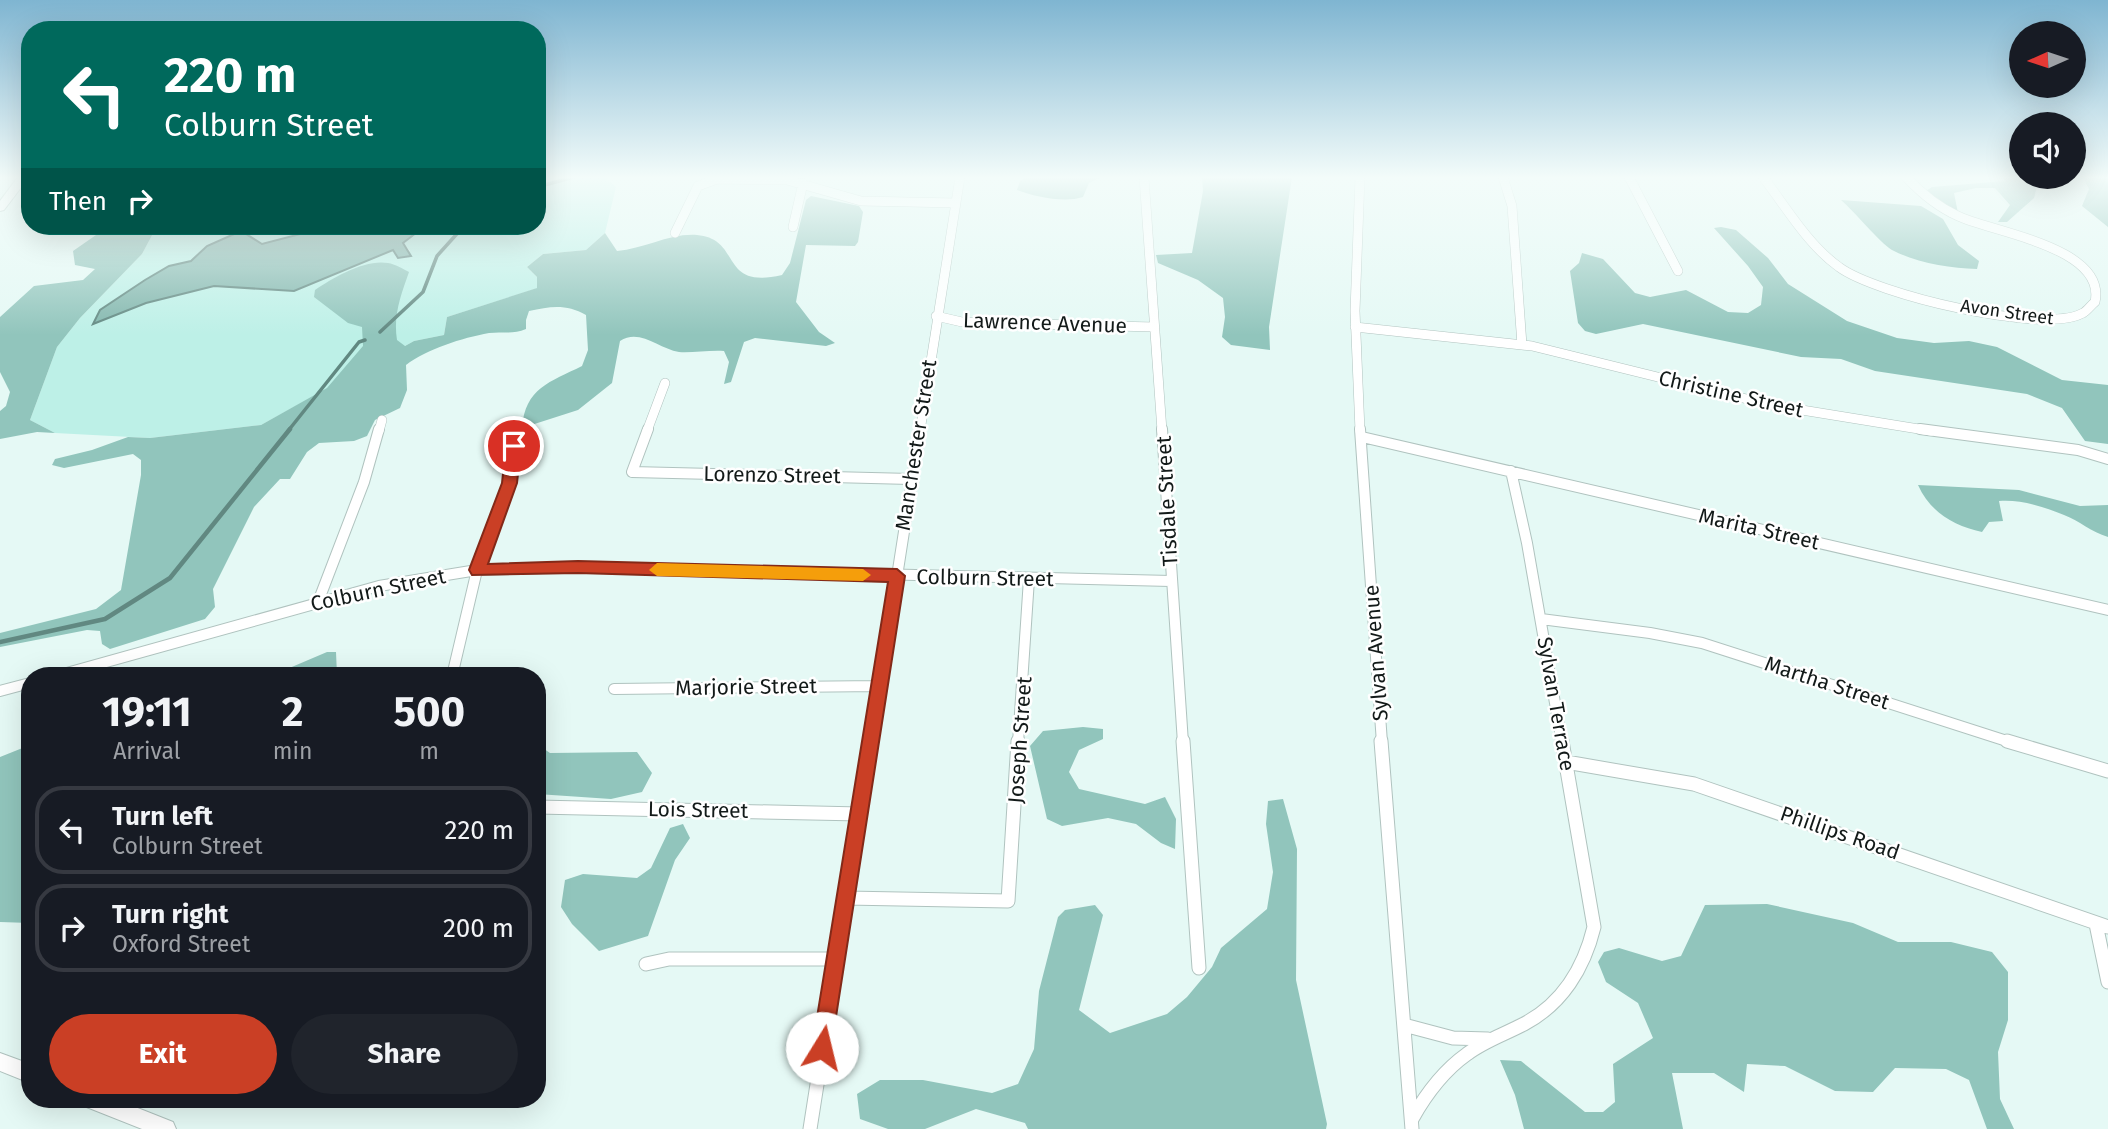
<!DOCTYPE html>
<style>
body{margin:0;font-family:"Fira Sans",sans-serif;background:#20242c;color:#f1f3f6;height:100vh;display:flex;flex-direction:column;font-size:26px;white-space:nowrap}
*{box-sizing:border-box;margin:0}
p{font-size:23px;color:#9ea1a6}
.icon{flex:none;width:38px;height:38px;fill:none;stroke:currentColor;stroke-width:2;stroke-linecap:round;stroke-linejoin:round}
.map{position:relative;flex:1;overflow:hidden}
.panel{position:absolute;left:21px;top:667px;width:525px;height:441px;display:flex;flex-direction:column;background:#171b24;border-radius:28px;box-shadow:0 7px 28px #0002}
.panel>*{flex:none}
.guide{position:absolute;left:21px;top:21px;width:525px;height:214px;border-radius:28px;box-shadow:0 7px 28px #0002;background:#00695c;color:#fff;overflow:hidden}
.needle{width:46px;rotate:267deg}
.controls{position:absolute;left:2009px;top:21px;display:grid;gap:14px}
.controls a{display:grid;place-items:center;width:77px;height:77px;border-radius:50%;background:#171b24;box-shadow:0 7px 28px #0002;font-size:35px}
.pin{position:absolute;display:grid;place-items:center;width:60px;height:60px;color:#fff;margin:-30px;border:4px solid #fff;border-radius:50%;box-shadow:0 2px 7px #0007}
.me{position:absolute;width:77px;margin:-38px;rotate:9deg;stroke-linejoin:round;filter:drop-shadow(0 0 5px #0008)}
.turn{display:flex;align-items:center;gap:24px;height:147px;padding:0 28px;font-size:32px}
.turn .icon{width:91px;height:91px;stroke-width:2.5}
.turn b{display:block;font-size:49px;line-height:60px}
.then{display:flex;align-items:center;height:66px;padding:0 28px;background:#0003;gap:14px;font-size:26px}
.eta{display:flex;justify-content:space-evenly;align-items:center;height:119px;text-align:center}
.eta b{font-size:42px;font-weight:700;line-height:49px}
.action{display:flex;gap:14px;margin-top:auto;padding:14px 28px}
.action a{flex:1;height:80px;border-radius:42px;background:#ca3f25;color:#fff;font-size:28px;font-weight:700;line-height:80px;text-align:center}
.action a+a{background:#20242c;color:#f1f3f6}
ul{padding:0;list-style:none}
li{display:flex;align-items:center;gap:21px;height:88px;margin:0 14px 10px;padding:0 14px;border:4px solid #363941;border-radius:28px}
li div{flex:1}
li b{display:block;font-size:26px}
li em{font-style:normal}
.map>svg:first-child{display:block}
.green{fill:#bdf0e7}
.forest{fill:#91c5bc}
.water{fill:#83b7ae;stroke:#618881;stroke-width:2}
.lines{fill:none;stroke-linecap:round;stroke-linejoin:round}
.stream-far1{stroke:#618881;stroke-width:3.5}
.stream{stroke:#618881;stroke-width:4.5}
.minor-far2-casing{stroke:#b0c3bf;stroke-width:10}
.minor-far1-casing{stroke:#b0c3bf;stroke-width:12}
.minor-casing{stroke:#b0c3bf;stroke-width:15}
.tertiary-casing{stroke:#b0c3bf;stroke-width:2}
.minor-far2{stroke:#fff;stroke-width:9}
.minor-far1{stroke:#fff;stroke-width:10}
.minor{stroke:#fff;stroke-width:13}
.tertiary{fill:#fff;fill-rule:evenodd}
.route{fill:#ca3f25;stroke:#832918;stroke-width:2}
.slow{fill:#f59e0b}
.labels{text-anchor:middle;stroke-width:5;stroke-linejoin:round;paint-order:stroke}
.far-street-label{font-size:18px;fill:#131a19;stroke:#fff}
.street-label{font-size:21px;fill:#131a19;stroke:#fff}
</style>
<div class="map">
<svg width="2108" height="1129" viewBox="0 0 2108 1129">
<rect width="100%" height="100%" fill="#e5f9f5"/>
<path class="green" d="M580,177H604L616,187L605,233L586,250L543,254L527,267L537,277L538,288L447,317L444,335L414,341L261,425L150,438L55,433L30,420L57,347L80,318L142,254L157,226H331L261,244L207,246L191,261L169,266L93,324L146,303L215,286L294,291L393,250L398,257L410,251L403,243L425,226H537V185Z"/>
<path class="forest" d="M1027,177H1126L1099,178L1089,183L1083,197C1065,203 1035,197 1017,190L1020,181Z
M1202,177H1292L1269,327L1270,350L1231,345L1222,337L1225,317L1223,298L1198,280L1158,263L1156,255L1192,253L1203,191Z
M2002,177H2025L2038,183L2034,198L2007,222H1998L2010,205L1995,188H1976L1954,193L1958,213L1926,191L1932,187L2005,181Z
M2083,177H2108V227L2082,206L2089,189Z
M811,196L859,206L863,212L858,242L855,246L806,245L796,302L819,332L835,343L826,346L755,338L744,342L731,382L724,384L729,362L724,351C710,350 691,353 679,352C659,349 640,328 620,341L612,383L578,410L522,428C525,388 550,382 582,366L588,350L586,315C567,304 551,306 529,311L526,320V329C513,335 503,331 489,333C462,338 427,349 406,365L407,390L400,408L375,420L367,436L354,441L319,443L307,452L290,479H280L254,507L213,589L215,607L205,619L110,649L102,644L100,631L87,630L0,647V633L96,609L121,590L141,475V460L133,454L64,468L52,465L55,459L92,450L128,437L150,438L261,425L327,388L363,346L362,327L348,323L314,297L315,290C334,277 365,259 388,263C395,264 403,269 409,272C401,295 393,315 397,340L405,346L414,341L444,335L447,317L537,288V277L527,267L543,254L586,250L605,233L617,251C644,249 670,233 697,235C743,239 718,290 782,275L790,263L806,200Z
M1841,200L1921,206L1943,219L1958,245L1979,261L1977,269C1949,268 1917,263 1892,250C1879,242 1855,212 1841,200Z
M109,226H157L142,254L80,318L57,347L30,420L55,433L37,432L0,439V411L6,406L10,392L0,372V317L34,286L83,280L95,269L75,265L73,251Z
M1721,227L1736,230L1768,258L1788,284L1847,321L1897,338L1934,343L1969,341L1997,347L2062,380L2108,385V444L2085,441L2062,408L2027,394L1875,371L1841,359L1801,357L1643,324L1596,334L1585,331L1578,323L1570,271L1579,263L1582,253L1603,259L1635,293L1650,297L1686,290L1728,312L1748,313L1761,305L1763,287L1748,266L1714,228Z
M1918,485L2019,490L2080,506L2108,505V537C2091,532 2080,521 2064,515C2045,507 2020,499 1999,501L2003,521L1989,522L1982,532C1954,526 1930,512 1918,485Z
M327,652H336L337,675H273Z
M1083,727L1103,729V739L1079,750L1069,772L1079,789L1145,804L1165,797L1176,819L1175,849L1161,843L1136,824L1108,818L1062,826L1047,819L1030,746L1043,731Z
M537,744L550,753L637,752L652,773L642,792L611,799L537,794Z
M30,745V923L0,922V757Z
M1283,799L1297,849L1296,980L1327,1124L1326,1129H1028L1025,1123L976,1109L925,1129H888L860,1119L857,1094L880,1080H923L992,1093L1018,1084L1034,1049L1039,991L1058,917L1065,910L1095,905L1103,915L1079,1010L1110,1033L1167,1014L1187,997L1212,967L1221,948L1267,909L1273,872L1266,824L1268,801Z
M683,824L690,838L675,860L648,936L599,951L572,924L561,907L565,880L583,874L637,878L651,868L670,828Z
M1767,904L1853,923L1898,942H1951L1992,952L2008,972V1020L1998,1052L2000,1099L2014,1129H1987L1969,1080L1946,1069L1895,1068L1873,1092L1835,1091L1785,1066L1747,1064L1744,1092L1714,1073H1672L1683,1129H1524L1515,1095L1500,1060L1521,1061L1585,1112H1603L1615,1102L1613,1064L1653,1038L1638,1003L1606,982L1598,962L1604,952L1619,948L1662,961L1681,956L1705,905Z"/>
<path class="water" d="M331,226H425L403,243L411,256L398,258L393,250L294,291L214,286L146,303L93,324L100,310L145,280L169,266L191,261L207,246L241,231L262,244Z"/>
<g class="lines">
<path class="stream-far1" d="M537,187L574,177
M380,332L423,292L437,256L464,226
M288,431L359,342L365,340"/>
<path class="stream" d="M0,642L105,619L170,578L290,429"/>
<g class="minor-far2-casing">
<path id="minor-far2" d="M1144,177L1162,431
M1360,177L1355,311L1360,431
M1503,177L1512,206L1522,345
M1629,177L1678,271
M1763,177C1786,207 1808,245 1839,267C1875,294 2044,335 2083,313C2087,311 2091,305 2095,302C2107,247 1991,232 1958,216C1938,207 1921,193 1906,177
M793,227L803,183
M675,233L698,186L717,179L787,180L861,201L956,203
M936,316L962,322L1154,327
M1355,327L1532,346L1771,405L1931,431
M379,431L382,420
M647,431L665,383
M920,431L960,177"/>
</g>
<g class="minor-far1-casing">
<path id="minor-far1" d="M648,429L632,472L911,479
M1162,429L1183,743
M1360,429L1382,743
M1920,429L2078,450L2108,459
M1362,437L2108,610
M1511,471L1527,543L1562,743
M318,602L364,482L379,429
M1541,619L1650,633L1702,643L2013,743
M56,676L379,586L477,570L577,567L1171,581
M452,676L477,570L509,483L514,446
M614,689L878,686
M0,691L30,683
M871,743L920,429
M1018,743L1029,579"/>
</g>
<g class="minor-casing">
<path id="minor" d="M1183,741L1199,968
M1381,741L1412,1129
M2007,741L2108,771
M1566,762L1694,784L2108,927
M537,807L860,814
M846,898L1008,901L1018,741
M2096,924L2108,982
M646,964L669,959H836
M1404,1025L1453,1038L1488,1039
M1412,1119C1426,1094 1443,1071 1467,1054C1484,1041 1505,1034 1524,1024C1562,1004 1584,968 1594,927L1562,741
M810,1129L871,741"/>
</g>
<g class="tertiary-casing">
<path id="tertiary" d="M18,177H29L4,210L0,211V201Z
M0,1053L30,1064V1083L0,1071Z
M81,1099H115L173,1122L176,1129H142L84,1106Z"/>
</g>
<use href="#minor-far2" class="minor-far2"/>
<use href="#minor-far1" class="minor-far1"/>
<use href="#minor" class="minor"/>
<use href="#tertiary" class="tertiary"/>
</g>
<linearGradient id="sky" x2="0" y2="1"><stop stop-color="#7fb5d1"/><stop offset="0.53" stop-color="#f3fcfa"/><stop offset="1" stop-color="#f3fcfa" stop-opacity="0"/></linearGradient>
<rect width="2108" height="335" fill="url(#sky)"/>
<path class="route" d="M514,441L521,446L517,483L488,564L578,561L897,569L905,576L830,1055L822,1058L815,1055L812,1048L888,582L578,573L472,575L469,570L502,483L506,446Z"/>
<path class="slow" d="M657,563L863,569L871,575L863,581L657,576L649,570Z"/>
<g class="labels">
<g class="far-street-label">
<text transform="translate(2007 312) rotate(8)" y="6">Avon Street</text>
</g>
<g class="street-label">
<text transform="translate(1045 323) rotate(2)" y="7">Lawrence Avenue</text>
<text transform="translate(1731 394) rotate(13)" y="7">Christine Street</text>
<text transform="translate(916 445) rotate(-81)" y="7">Manchester Street</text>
<text transform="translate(772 475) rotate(1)" y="7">Lorenzo Street</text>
<text transform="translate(1167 501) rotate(-93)" y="7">Tisdale Street</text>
<text transform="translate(1759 529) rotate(13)" y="7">Marita Street</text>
<text transform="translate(985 578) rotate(1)" y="7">Colburn Street</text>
<text transform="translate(378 590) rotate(-12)" y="7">Colburn Street</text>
<text transform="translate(1376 653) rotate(-94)" y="7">Sylvan Avenue</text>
<text transform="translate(1827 683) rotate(18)" y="7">Martha Street</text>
<text transform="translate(746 687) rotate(-1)" y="7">Marjorie Street</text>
<text transform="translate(1556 704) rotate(80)" y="7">Sylvan Terrace</text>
<text transform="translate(1020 740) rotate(-86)" y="7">Joseph Street</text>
<text transform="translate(698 810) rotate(1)" y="7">Lois Street</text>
<text transform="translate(1840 833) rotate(19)" y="7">Phillips Road</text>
</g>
</g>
</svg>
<div class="controls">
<a><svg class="needle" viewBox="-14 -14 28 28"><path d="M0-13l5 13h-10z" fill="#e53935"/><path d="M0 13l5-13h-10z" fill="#9ea1a6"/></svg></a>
<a><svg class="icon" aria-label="sound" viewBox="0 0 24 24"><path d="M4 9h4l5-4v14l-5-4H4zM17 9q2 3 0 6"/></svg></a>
</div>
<div class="pin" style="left:514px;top:446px;background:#d93025"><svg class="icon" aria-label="arrive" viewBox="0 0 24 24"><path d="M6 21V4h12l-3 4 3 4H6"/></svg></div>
<svg class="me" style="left:822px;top:1048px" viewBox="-20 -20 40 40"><circle r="19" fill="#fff"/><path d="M0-13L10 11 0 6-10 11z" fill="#ca3f25"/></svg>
<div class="guide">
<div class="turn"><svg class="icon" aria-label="left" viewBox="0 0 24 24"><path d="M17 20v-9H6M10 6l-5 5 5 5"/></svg><div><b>220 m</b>Colburn Street</div></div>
<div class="then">Then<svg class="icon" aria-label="right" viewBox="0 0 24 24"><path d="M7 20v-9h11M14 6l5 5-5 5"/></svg></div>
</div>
<section class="panel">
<div class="eta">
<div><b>19:11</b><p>Arrival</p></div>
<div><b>2</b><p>min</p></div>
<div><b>500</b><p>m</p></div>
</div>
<ul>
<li><svg class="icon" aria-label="left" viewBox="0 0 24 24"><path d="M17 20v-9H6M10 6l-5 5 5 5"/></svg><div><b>Turn left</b><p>Colburn Street</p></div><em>220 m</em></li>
<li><svg class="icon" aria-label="right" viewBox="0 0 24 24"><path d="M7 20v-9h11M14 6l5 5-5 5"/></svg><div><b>Turn right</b><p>Oxford Street</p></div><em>200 m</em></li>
</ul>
<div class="action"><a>Exit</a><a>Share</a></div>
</section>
</div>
